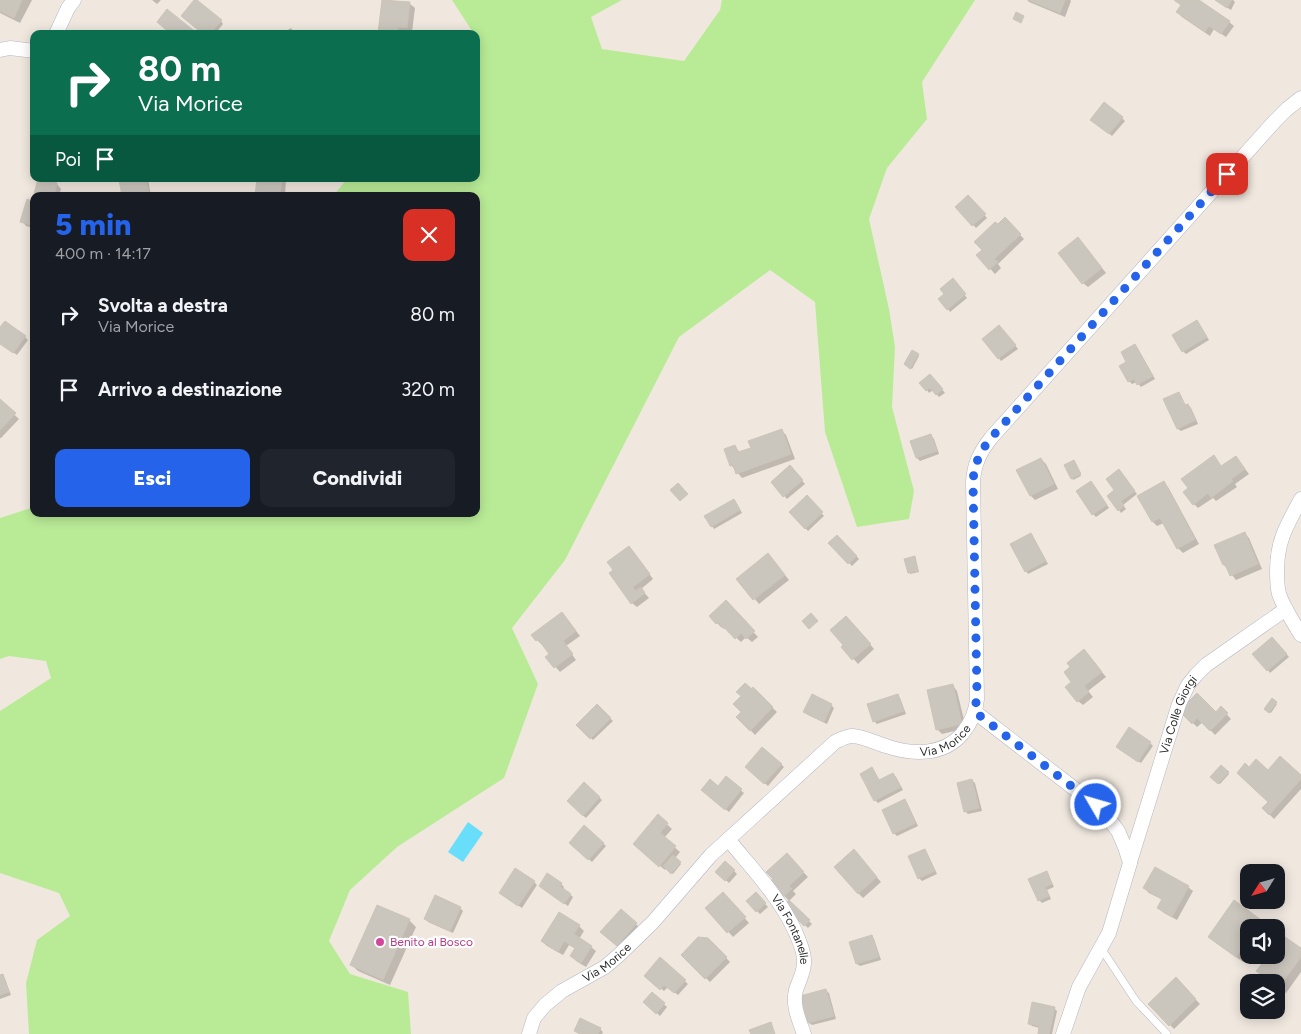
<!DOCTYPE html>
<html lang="it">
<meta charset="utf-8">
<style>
body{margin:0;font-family:Figtree,sans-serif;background:#20242c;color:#f1f3f6;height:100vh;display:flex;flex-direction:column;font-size:19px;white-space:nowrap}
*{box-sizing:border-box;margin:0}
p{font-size:16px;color:#9ea1a6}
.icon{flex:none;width:28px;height:28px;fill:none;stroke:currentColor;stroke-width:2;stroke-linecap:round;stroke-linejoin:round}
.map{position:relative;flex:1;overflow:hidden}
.details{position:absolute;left:30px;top:192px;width:450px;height:325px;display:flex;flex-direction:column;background:#171b24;border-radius:10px;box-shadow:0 2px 12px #0003}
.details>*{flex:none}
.banner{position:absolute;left:30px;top:30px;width:450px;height:152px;border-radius:10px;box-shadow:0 2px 12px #0003;background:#0b6e4f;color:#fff;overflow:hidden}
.needle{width:32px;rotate:233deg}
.tools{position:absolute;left:1240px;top:864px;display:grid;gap:10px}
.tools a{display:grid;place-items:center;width:45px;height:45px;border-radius:10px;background:#171b24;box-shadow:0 2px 12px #0003;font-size:25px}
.pin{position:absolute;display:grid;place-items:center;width:42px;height:42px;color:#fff;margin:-21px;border-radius:10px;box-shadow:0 2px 8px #0006}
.me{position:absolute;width:55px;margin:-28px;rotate:308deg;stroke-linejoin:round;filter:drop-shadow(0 0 4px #0008)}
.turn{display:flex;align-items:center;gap:18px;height:105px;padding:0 25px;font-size:22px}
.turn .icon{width:65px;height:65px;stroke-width:2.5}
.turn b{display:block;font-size:35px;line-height:42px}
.then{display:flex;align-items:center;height:48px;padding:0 25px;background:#0003;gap:10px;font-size:19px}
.round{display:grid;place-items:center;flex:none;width:52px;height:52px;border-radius:10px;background:#20242c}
.overview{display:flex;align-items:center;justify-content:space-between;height:85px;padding:0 25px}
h1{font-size:30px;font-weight:800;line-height:38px;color:#2563eb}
.action{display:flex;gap:10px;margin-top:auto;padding:10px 25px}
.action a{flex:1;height:58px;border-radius:10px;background:#2563eb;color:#fff;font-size:20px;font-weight:800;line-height:58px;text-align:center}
.action a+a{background:#20242c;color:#f1f3f6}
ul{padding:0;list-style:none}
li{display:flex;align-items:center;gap:15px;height:75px;padding:0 25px}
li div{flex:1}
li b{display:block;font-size:19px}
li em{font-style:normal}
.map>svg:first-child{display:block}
.green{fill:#b9eb97}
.water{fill:#69defb}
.shadow{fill:#0003}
.building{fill:#cbc6bd;stroke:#ccc4b8}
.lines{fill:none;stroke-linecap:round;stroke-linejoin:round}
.service-casing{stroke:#b3b7c2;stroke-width:8}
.minor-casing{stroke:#b3b7c2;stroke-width:15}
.service{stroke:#fff;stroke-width:7}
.minor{stroke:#fff;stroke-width:14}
.route{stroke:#2563eb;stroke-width:9;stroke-dasharray:0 16.2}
.hotel-dot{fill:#d1479c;stroke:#fff;stroke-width:2}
.labels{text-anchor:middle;stroke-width:4.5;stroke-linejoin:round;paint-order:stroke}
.street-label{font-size:12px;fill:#2e2e2e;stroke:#fff}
.hotel-label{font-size:12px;fill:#b23c85;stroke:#fff;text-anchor:start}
</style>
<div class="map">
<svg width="1301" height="1034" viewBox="0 0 1301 1034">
<rect width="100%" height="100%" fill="#f0e8df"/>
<path class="green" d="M452,0H622L591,17L602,49L684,61L720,10L722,0H975L922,82L927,119L887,168L869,219L889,309L895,347L892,407L914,491L909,519L857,527L825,432L815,302L770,270L679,337L565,560L512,628L538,684L504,778L397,847L350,890L329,941L350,974L408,992L411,1034H29L26,983L37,940L70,916L59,893L0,873V711L51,678L46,661L9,656L0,659V518L34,507V514H476V196H333L347,179H476V48L478,39L476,34H474Z"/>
<path class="water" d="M468,822L483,833L463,862L448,852Z"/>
<path class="shadow" d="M0,0H32L20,23L0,13Z
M152,0H161L157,4Z
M383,0L410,4L415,8L412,32L402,31V34H381L380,32Z
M1027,0H1070L1071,1L1065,17L1029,2Z
M1175,0H1196L1229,22L1234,26L1226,37L1214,29L1210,36L1182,17L1178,12L1182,6Z
M1215,0H1233L1235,2L1231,10Z
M221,21L223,24L215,34H204Z
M291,28L295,34H281Z
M1122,118L1125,121L1112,136L1095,122Z
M40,179L57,184L61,189L59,196H35Z
M121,179H148L151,196H124Z
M258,179H286L285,196H257Z
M968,197L987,218L976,228L957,207Z
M34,200V228L26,226L22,221Z
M1005,219L1024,239L998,264L1001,268L995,274L978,256L984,250L998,226Z
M1083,244L1106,273L1088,287L1083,283Z
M955,283L967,298L950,312L948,309Z
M1199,324L1209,340L1186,354L1183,351Z
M1002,329L1018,349L1001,361L983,339Z
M0,330L25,337L28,340L17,355L0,343Z
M1135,346L1138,349L1155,379L1141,387L1137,382L1132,384L1129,381L1128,362Z
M918,355L919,356L912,369L906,365Z
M933,378L945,393L939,397L933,390L929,393L927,390Z
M1178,393L1181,396L1186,406L1188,405L1191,408L1198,424L1181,431L1178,429L1165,400Z
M0,401L19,419L1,438H0Z
M782,431L786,435L795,459L742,478L731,465L735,446L740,453L752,449Z
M931,436L934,439L939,454L920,461L917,458L912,442Z
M1041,459L1046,464L1058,489L1035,500L1031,496Z
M1218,462L1222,467L1240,462L1249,474L1235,484L1237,487L1216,501L1213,498L1198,508L1194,504Z
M1074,463L1081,476L1073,480L1066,466Z
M793,470L805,484L787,499L772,482Z
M1121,474L1137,494L1123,505L1126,509L1121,513L1119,510Z
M1163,483L1168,487L1199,544L1183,553L1178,548L1164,523L1157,526L1153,522Z
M1094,486L1109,508L1096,517L1093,514Z
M807,497L824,516L808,531L791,512Z
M737,504L742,513L714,529L712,526Z
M1244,533L1249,538L1262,569L1236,580L1224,565L1216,545Z
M1031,534L1033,537L1048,564L1028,574L1026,571Z
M837,536L859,559L852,566L830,543Z
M633,552L653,579L641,589L649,598L637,607L632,603L615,571Z
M915,558L919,572L910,574L909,572Z
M772,559L789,580L759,604L738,579Z
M726,602L758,637L752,642L746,637L741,642L730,632L729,633L723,626L722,628L710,616Z
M566,618L580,636L566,646L576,660L560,672L547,657L551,654L543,643L541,644L537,640Z
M851,622L874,649L858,664L843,647Z
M1275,641L1289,657L1270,673L1268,670Z
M1089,656L1106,677L1088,691L1093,697L1083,705L1078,701L1073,682Z
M953,686L957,691L966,728L942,734L937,729Z
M753,689L777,712L755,735L738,717L743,712Z
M897,695L900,698L906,714L877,724L874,721Z
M1272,700L1277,704L1271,713L1266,709Z
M831,705L834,708L827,724L808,715L805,712Z
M597,706L613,721L593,740L578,725Z
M1221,708L1231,719L1215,735L1203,722L1197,727L1181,711L1216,714Z
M1150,743L1153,746L1141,763L1120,750Z
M763,748L784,767L768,786L746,767Z
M1221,766L1229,774L1220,784L1212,777Z
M872,769L880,781L893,774L896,777L903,790L878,803L875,800Z
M1249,769L1301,777V789L1274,819L1263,808L1269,802Z
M726,778L744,793L729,812L706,793L718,787Z
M972,780L975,783L982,811L968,814L965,811Z
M584,784L602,800L586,818L568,801Z
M904,800L907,803L918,826L897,836L894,833Z
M658,816L672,829L664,838L680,852L675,858L681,864L673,874L666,868L665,870L639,848Z
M585,827L606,846L592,862L571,842Z
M925,850L927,853L937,874L922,881L919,878Z
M787,855L808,877L793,891L796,894L789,901L771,882L774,879Z
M858,856L881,882L863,898L858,893Z
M726,863L737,874L729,883L717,872Z
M1046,873L1049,876L1054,887L1047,890L1051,899L1042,903L1039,900Z
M534,882L537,885L522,908L504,896Z
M561,884L564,887L563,889L573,897L568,906L543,889Z
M1188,887L1193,891L1177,920L1164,913L1159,908L1163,900L1149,893L1144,888Z
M756,894L768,907L760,914L747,901Z
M728,899L749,923L733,937L707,908Z
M789,902L812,924L808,928L785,906Z
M1234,902L1249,928V954L1243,962L1216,943L1210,936Z
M460,908L463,911L453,933L428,922L426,919Z
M621,911L639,927L620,948L602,932Z
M409,920L416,927L390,985L358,971L352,965Z
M579,926L584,931L579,939L591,947L596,951L586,967L576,961L572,956L576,949L569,945L563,955L547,946L542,941Z
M871,936L874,939L881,960L860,966L857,964L851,943Z
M708,939L730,962L710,982L682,955Z
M1301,950V972L1286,993L1276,986V982H1271L1258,971L1266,960L1260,955H1276Z
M660,959L688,984L678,995L668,987L664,991L649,978Z
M2,976L5,979L11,995L0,999V977Z
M1176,979L1200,1004L1174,1029L1150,1004Z
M826,991L829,993L836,1019L812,1025L809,1023Z
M652,994L667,1007L660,1016L645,1002Z
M1054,1008L1057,1011L1052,1034H1039L1040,1028L1032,1026L1029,1023Z
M600,1029L603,1032L602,1034H579L576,1031Z"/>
<path class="building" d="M0,0H22L14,18L0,11Z
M194,0H197L222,20L210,34H203L181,16Z
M382,0L410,2L407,28L398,27L397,34L378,33Z
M1028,0H1065L1060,13Z
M1174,0H1199L1230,21L1221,34L1209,26L1205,32L1176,12L1181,5Z
M1215,0H1232L1227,8Z
M167,9L198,34H171L157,22Z
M1016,12L1024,16L1021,23L1013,19Z
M1104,102L1123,117L1109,134L1090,120Z
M38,179H44L57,183L54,196H34V226L20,222L27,199L32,201Z
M119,179H146L149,194L137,196H122Z
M257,179H282L280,196H255Z
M968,195L986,214L972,226L955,207Z
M1005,217L1021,234L994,259L998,262L989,270L976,255L982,250L974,242L995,222L998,224Z
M1078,237L1102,268L1082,284L1058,253Z
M953,278L966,294L947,310L938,299L944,294L940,289Z
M1197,320L1207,337L1182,352L1172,335Z
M5,321L26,336L13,353L0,344V327Z
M999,325L1016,345L998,359L982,339Z
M1135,344L1153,376L1137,385L1134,379L1128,382L1119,366L1126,362L1121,352Z
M912,350L919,354L910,369L904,364Z
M930,374L943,389L936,395L930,388L926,391L919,383Z
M1179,392L1185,405L1188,404L1196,420L1177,429L1163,399Z
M0,399L16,413L0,430Z
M782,429L791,454L736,474L733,465L730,466L724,449L735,445L738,452L751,448L748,441Z
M931,434L937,451L916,458L910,441Z
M1214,455L1221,466L1236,456L1245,469L1231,479L1233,481L1211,498L1208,493L1193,505L1183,492L1188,488L1181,479Z
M1041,458L1054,484L1030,496L1016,470Z
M1074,460L1081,474L1071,479L1064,465Z
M790,465L803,480L783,497L771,482Z
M1119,469L1135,491L1121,501L1124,506L1118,511L1107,496L1114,490L1106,479Z
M1091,481L1107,505L1092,515L1076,491Z
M1164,481L1195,539L1177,549L1160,518L1152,522L1137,496Z
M678,483L688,494L680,501L670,490Z
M807,495L823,512L805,529L789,512Z
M734,499L740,510L711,527L704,516Z
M1245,532L1258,564L1230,576L1225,564L1223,565L1214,545Z
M1031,533L1046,561L1025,572L1010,544Z
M837,535L857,556L848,564L828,543Z
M629,546L650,574L633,587L635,591L641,587L645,593L631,604L609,573L613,570L607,562Z
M768,553L785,575L753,600L736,579Z
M915,556L918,571L908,573L904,559Z
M726,600L755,631L746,639L741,633L735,639L725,628L724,629L718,622L716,624L709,616Z
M562,612L576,631L563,641L573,654L554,668L545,657L549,654L538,639L536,641L531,635Z
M811,613L818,621L809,629L802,621Z
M846,616L871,644L852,660L841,647L843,645L830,630Z
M1272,637L1287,654L1267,671L1252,654Z
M1084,649L1102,672L1084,686L1089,692L1077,702L1065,687L1071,682L1064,672L1070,667L1067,663Z
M745,683L752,689L753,687L773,707L750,731L736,717L741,712L733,704L741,696L736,692Z
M953,684L962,724L936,730L927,690Z
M1197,693L1216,712L1221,706L1228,713L1210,731L1197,718L1192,724L1179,711Z
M812,694L832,704L824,722L803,712Z
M898,694L904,711L873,722L867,704Z
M1272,698L1277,702L1269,713L1264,709Z
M597,704L611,718L590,739L576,725Z
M1129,727L1151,742L1138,762L1116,747Z
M762,747L782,764L764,784L745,767Z
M1280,756L1301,775V779L1269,815L1262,808L1268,802L1237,773L1245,763L1249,767L1256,759L1268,770Z
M1221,765L1229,772L1218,784L1210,777Z
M872,767L879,780L893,773L901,787L874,801L860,774Z
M726,776L742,789L725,810L701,790L710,779L718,786Z
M972,779L979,808L964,812L957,783Z
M584,782L600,797L583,816L567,801Z
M905,799L916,823L893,834L882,810Z
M658,814L668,823L660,833L676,846L659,867L633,844Z
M584,825L604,843L588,860L569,843Z
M854,849L877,877L858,894L834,867Z
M925,849L935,871L918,879L908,856Z
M787,853L804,872L789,886L792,889L783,897L769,882L773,879L766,872Z
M673,855L681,862L671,874L663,866Z
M725,861L735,870L725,881L715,872Z
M1155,867L1189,886L1172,917L1157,908L1162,899L1143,888Z
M515,868L535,881L518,906L499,893Z
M1047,871L1052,884L1045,887L1049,896L1038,901L1028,879Z
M547,873L562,883L560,886L571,894L564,904L539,886Z
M723,892L746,917L727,933L705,908Z
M756,892L766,903L756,912L746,901Z
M435,895L461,907L450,931L424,919Z
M789,900L810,920L804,926L783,906Z
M1234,900L1272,928H1249V946L1245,944L1236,957L1208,937Z
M377,905L410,919L383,980L350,965Z
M621,909L637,923L617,946L600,932Z
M559,912L580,925L574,934L592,946L581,963L570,956L575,948L564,941L558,952L541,941Z
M1276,931L1301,948V957L1279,987L1276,986V982H1272L1256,971L1266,959L1261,955H1276Z
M872,935L879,957L856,964L849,942Z
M698,937L708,938L727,957L705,979L681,955Z
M660,957L686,980L674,993L664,985L660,990L644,976Z
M3,974L9,992L0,995V975Z
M1176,977L1196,999L1169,1026L1148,1004Z
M826,989L834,1016L808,1023L800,996Z
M652,992L665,1003L656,1014L643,1002Z
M1032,1002L1055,1007L1049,1034H1038L1039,1026L1028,1024Z
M580,1018L601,1028L598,1034H580L574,1031Z
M771,1022L775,1034H751L749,1030Z"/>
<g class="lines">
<g class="service-casing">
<path id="service" d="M1101,948L1136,1001L1167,1034"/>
</g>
<g class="minor-casing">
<g id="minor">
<path d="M56,34L68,8L74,0"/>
<path d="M0,50L10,48L34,51"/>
<path d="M1301,499C1287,525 1277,540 1277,571C1277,578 1277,586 1279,594C1284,608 1293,622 1301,635"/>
<path d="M975,712L1102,810L1118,831L1125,847L1130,863L1109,933L1079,987L1063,1034"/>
<path id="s1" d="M728,839C752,869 779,896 795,931C799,941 804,950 804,960C805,971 799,980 796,990C792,1005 799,1020 804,1034"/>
<path id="s2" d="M1130,862L1179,704L1188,685L1196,675L1206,665L1286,609"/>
<path id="s3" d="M529,1034L534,1018L545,1005L562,991L605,967L619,955L653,922L711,855L835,742C841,739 846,736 853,736C864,737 876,743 886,746C912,755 943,756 962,734C971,723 976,713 977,699L973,482C974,464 980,452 991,438L1274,122L1287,109L1301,98"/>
</g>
</g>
<use href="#service" class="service"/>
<use href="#minor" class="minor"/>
</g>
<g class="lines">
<path class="route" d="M1096,805L975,712L977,693L973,482C974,464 980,452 991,438L1227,174"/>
</g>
<circle class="hotel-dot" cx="380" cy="942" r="5"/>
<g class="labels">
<g class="street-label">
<text dy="4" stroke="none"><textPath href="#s2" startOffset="155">Via Colle Giorgi</textPath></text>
<text dy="4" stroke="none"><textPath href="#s3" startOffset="544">Via Morice</textPath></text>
<text dy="4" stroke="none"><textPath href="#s1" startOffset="111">Via Fontanelle</textPath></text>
<text dy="4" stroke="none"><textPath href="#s3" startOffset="109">Via Morice</textPath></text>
</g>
<g class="hotel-label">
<text x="390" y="946">Benito al Bosco</text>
</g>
</g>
</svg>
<div class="tools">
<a><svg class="needle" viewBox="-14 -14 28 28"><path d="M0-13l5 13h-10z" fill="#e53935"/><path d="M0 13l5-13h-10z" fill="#9ea1a6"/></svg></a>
<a><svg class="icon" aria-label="sound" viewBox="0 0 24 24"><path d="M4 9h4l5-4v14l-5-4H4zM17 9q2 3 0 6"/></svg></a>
<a><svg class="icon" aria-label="layers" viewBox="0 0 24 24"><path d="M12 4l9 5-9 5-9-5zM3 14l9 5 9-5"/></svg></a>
</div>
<div class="pin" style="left:1227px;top:174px;background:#d93025"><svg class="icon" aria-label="arrive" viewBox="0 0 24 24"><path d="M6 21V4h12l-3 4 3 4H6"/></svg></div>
<svg class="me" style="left:1096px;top:805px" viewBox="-20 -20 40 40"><circle r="17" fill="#2563eb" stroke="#fff" stroke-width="3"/><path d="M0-11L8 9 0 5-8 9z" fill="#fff"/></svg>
<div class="banner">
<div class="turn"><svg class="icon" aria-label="right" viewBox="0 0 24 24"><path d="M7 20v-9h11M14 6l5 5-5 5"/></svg><div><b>80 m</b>Via Morice</div></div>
<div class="then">Poi<svg class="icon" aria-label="arrive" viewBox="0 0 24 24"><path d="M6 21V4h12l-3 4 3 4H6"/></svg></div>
</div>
<section class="details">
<div class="overview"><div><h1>5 min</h1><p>400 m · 14:17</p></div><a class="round" style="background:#d93025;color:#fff"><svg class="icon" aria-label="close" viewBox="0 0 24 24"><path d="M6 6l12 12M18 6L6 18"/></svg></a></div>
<ul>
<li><svg class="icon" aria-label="right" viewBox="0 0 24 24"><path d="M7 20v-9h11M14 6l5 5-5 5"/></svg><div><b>Svolta a destra</b><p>Via Morice</p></div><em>80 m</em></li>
<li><svg class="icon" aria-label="arrive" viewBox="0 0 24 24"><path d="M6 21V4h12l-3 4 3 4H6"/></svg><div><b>Arrivo a destinazione</b></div><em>320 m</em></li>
</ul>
<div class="action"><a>Esci</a><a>Condividi</a></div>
</section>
</div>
